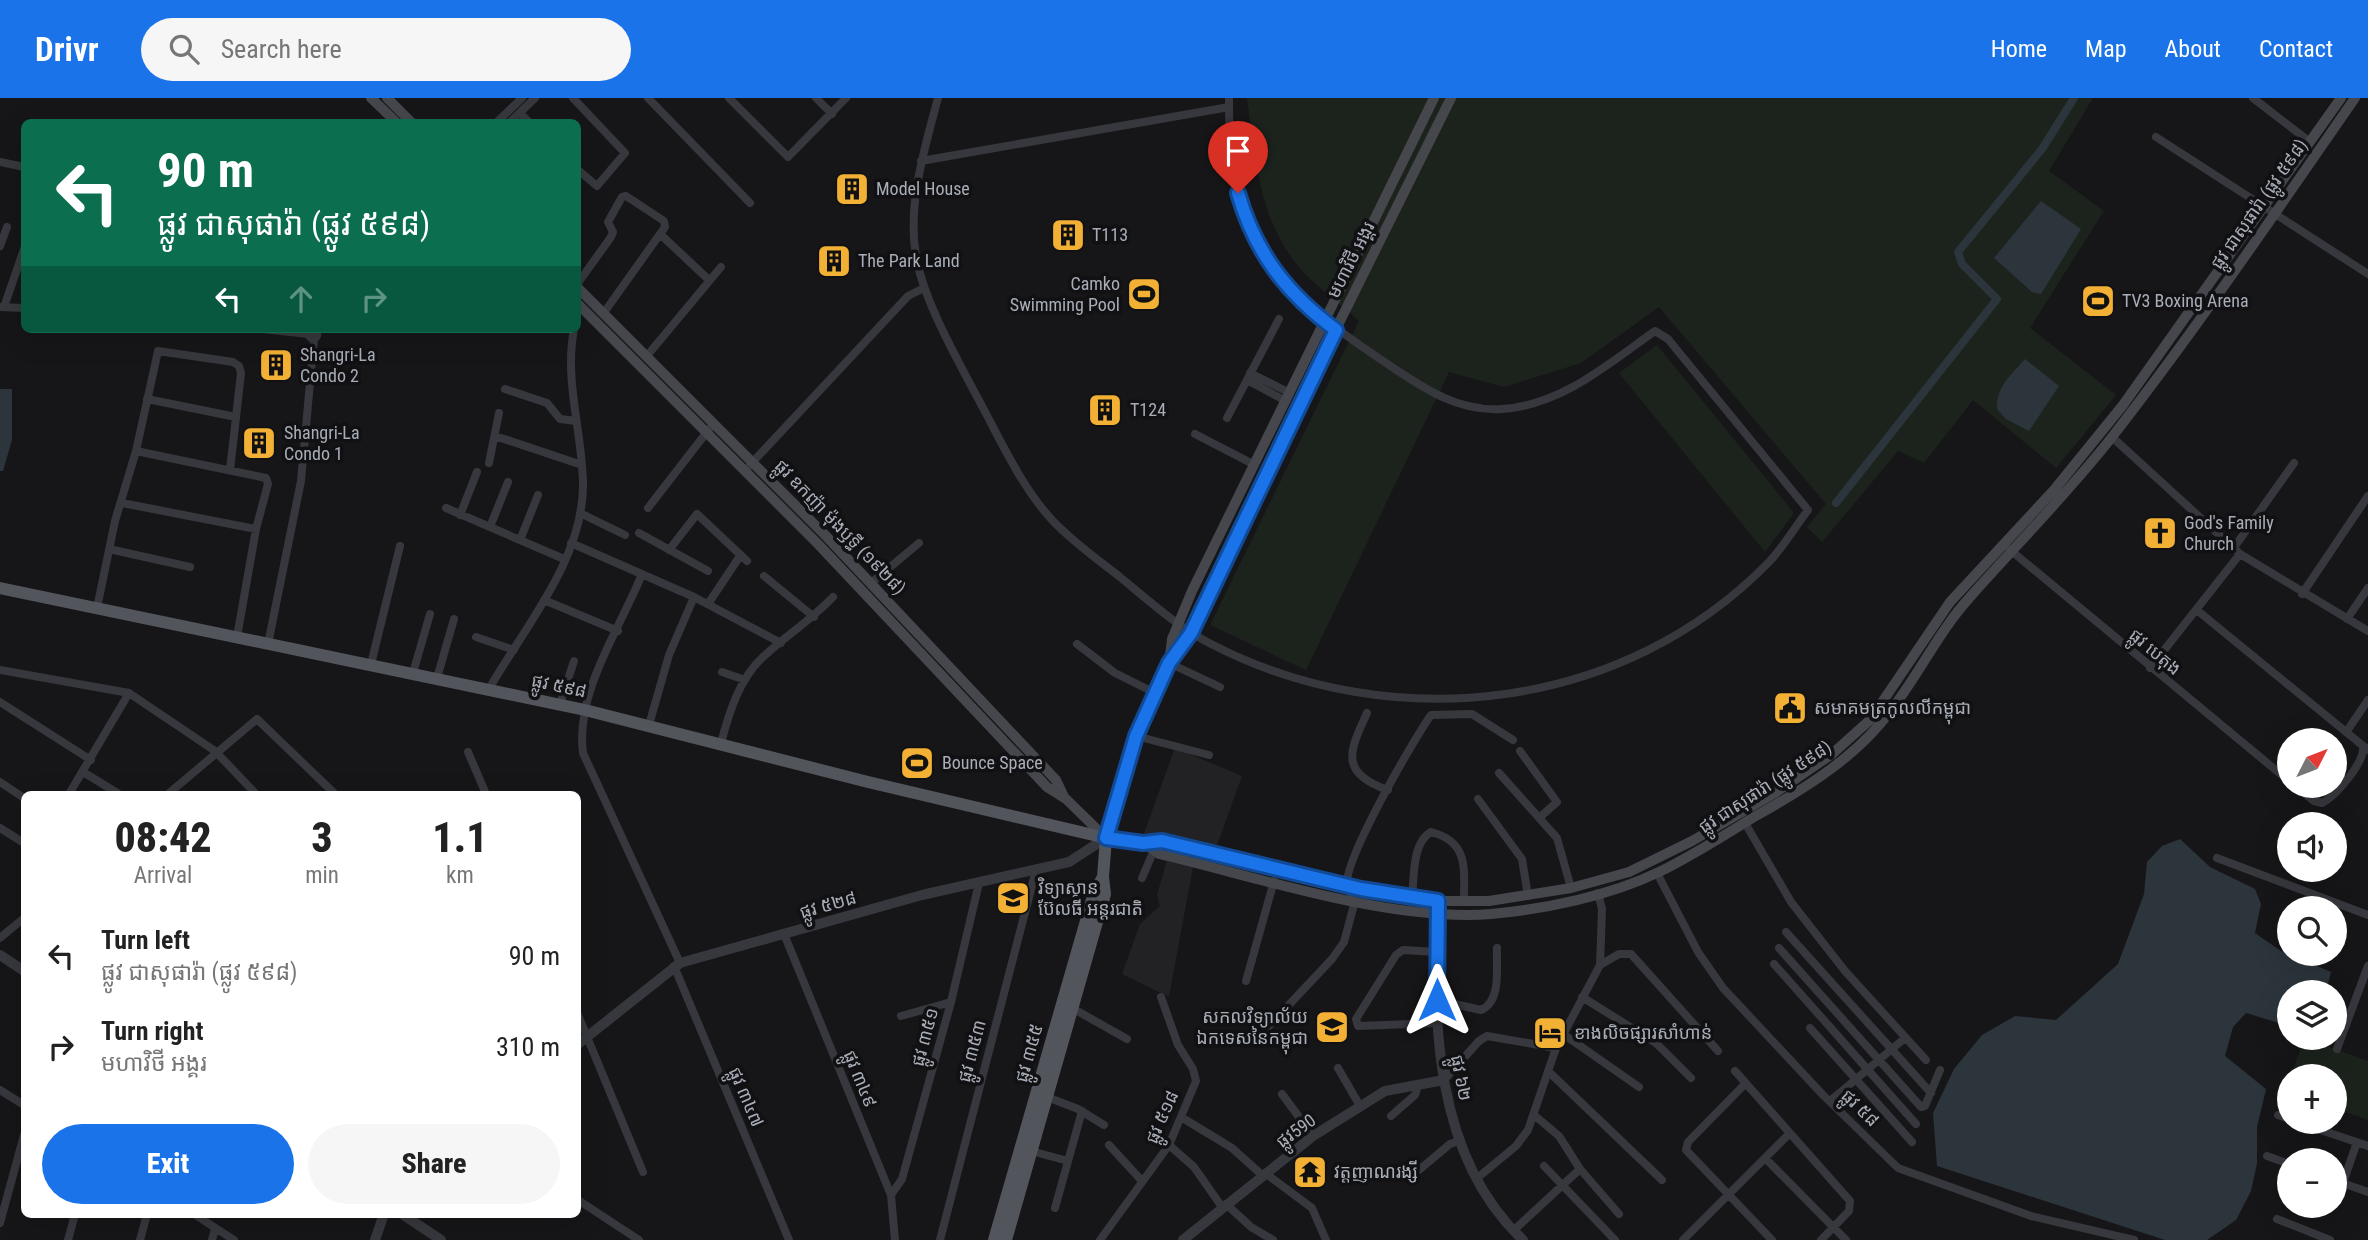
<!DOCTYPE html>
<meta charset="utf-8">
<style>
body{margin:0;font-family:"Roboto Condensed","Noto Sans Khmer",sans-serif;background:#f6f6f6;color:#222;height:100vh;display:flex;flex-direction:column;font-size:26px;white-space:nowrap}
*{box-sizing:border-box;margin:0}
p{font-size:23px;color:#767676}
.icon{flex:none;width:38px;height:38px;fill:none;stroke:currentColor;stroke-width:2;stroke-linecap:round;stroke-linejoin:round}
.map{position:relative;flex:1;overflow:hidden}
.drawer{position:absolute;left:21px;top:693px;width:560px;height:427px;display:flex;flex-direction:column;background:#fff;border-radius:10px;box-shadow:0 7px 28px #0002}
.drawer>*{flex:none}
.banner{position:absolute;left:21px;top:21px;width:560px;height:214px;border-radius:10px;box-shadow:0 7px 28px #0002;background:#0b6e4f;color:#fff;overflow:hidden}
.needle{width:46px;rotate:48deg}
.fabs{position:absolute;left:2277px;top:630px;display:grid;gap:14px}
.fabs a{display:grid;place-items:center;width:70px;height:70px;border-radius:50%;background:#fff;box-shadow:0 7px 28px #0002;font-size:35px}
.pin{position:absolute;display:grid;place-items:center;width:60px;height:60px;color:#fff;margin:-72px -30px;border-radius:50% 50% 50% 0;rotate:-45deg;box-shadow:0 0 7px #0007}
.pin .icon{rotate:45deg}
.me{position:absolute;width:77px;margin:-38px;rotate:0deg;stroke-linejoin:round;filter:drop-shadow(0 0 5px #0008)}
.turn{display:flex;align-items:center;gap:24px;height:147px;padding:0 21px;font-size:32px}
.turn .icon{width:91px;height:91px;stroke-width:2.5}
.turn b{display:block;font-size:49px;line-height:60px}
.lanes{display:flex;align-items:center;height:66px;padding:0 21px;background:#0003;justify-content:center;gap:35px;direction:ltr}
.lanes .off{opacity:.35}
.eta{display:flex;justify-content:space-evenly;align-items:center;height:119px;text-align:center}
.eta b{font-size:42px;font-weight:800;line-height:49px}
.button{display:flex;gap:14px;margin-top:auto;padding:14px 21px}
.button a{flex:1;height:80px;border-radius:42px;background:#1a73e8;color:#fff;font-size:28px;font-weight:800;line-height:80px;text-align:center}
.button a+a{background:#f6f6f6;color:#222}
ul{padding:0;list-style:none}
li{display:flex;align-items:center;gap:21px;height:91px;padding:0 21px}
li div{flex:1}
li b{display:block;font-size:26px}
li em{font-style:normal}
header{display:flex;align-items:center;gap:42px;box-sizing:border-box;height:98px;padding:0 35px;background:#1a73e8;color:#fff}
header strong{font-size:33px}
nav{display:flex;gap:38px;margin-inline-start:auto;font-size:24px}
.search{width:490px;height:63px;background:#f6f6f6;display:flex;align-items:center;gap:18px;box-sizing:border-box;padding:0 24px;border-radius:38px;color:#767676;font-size:26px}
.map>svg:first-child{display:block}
.built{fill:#222225}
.green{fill:#1c231d}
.water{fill:#2c353c}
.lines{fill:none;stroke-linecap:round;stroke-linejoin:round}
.canal{stroke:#2c353c;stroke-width:8}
.minor{stroke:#37383d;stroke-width:8}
.tertiary{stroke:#37383d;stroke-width:10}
.secondary{stroke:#45474d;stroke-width:10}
.primary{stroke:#53555c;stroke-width:12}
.route-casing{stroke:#114b97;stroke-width:18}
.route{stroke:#1a73e8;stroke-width:12}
.labels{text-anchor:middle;stroke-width:7;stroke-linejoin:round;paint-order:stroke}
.poi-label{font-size:18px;fill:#a8adb8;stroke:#111113;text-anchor:start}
.street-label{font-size:18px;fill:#a8adb8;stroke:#111113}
</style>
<header>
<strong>Drivr</strong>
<div class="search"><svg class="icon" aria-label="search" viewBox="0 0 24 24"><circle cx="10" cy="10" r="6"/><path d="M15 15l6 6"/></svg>Search here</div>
<nav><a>Home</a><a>Map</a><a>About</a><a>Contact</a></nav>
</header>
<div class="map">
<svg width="2368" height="1142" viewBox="0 0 2368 1142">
<rect width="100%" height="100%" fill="#161618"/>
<path class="built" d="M1175,650L1242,678L1215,753L1144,735Z
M1167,762L1193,769L1169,899L1122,876L1140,826L1160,808L1157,797Z"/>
<path class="green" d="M1247,0H2093L2049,73L2104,113L2030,230L2116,297L2056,370L1973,302L1924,365L1898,353L1822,444L1807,429L1826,406L1659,209L1581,265L1504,289L1449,274L1306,572L1210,527L1359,223C1340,205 1316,189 1299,169C1259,122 1255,58 1247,0Z
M1657,247L1794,415L1765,454L1619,275Z
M2304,940L2368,963V1022L2335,1010L2334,978H2291Z"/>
<path class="water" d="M2041,103L2081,131L2041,196L2032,194L1994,160Z
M2025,261L2059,288L2029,333L2006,321L1997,311C1996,289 2011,277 2025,261Z
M0,291H12V342L3,373H0Z
M2180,741L2210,769L2255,791L2261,806L2255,835L2281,853L2331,874L2326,894H2289V928L2246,915L2233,929L2225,958L2266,991L2257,1029V1065L2251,1093L2236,1122L2207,1142H2165L1937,1068L1933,1015L1954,971L1982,937L2015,918L2056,922L2118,866L2144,796L2147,764L2162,748Z"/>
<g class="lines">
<path class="canal" d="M1836,405L1997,201L1962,166L1958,154L2042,51L2074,0"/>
<path class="minor" d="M573,0L625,55L597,88L578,72
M648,0L750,105
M729,0L788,59L846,0
M816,0L832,16
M938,0C925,49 907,106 916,158C924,205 960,266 983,310C1004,349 1023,391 1053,423C1073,444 1097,461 1120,479C1149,503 1178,529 1211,546C1393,640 1623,613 1768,465C1783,450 1795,429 1808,412L1668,241L1655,233C1608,266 1562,307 1502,311C1457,314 1422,289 1386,265C1272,189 1228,144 1229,0
M2253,0L2310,44
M520,15L529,24
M497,24L522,0
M510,24L535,0
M2156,39L2368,176
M921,63L1229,9
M0,64L24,69
M660,136L709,182
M0,148L7,129
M578,185L611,139L613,134L608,124L622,99L626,98L664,123L665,129L603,216
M0,209L24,210
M4,209L24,151
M262,231L309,236
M308.5 236a4.5 4.5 0 1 1 9 0a4.5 4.5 0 1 1-9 0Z
M646,259L721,169
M1250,275L1288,294
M1247,282L1284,302
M505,291L547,305L560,321L576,323
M147,301L236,319
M1227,320L1279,221
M1195,336L1253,366
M495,338L582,367
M2112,339L2240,456L2368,533
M136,353L266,380L268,386L256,431L237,539
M489,365L499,315
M749,368L908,198L924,190
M122,405L256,431
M446,410L564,461
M648,410L710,330
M580,415L625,437
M460,417L477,374
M490,429L508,384
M639,435L708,473
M520,442L538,397
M571,445L694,499L781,545
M109,451L190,469
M2009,451L2289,683
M2233,451L2294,365
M669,452L697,416L747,463
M642,476C620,531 575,594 583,655L680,865
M764,478L814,519
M871,485L919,445
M2302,496L2368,398
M544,502L618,533
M708,506L740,458
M97,510L115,423L136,353L158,253L233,264L239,268L241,275L230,372
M2198,513L2368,652
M2347,521L2368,490
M476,539L514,552
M268,546L301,383L314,241
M1077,546L1115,575L1155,595
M1169,565L1220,589
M371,566L400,448
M2150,570L2240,456
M0,572L129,595L215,653L256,696
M722,574L745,582
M413,575L430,516
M437,580L454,521
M489,591C525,528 584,461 583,385C582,333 564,282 574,231
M0,604L91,662
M560,606L574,563
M1367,615C1350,652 1338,675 1388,692
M649,627L669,557L694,499
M2347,633L2368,602
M1136,638L1209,657
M721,645C729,615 739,581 763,559C786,538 812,521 833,499
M1520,653L1557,704L1539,720
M468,654L486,696
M83,674L119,696
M1499,675L1557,740L1571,790
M0,684L24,700
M2295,688L2314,703L2322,705C2335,699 2365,664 2363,649
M69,696L129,595
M168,696L257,621L335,696
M1478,701L1522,761L1528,798
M1745,725L1791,804L1845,873L1926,962
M0,730L24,745
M2217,760L2368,817
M1657,775L1698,854L1723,890L1823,997L1898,1070L2031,1118L2134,1142
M1142,780L1154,752
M1412,800C1414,781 1412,744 1431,734C1469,744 1464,770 1464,803
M1786,834L1931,995
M784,836L891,1097L895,1142
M0,840L24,820
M1779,850L1921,1009L1925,1008L1940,972
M1774,866L1916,1026
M1600,867L1619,856H1631L1718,953
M674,868L789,1142
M1246,883L1274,783
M1582,899L1656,945L1691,980
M1437,902L1481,912C1502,903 1496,869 1497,850
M1072,910L1127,941
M578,917L643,1074
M901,918L951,904
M1437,925L1358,928L1356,921L1396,857L1403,852L1438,854
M1810,930L1912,1044
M1563,936L1639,989
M1249,944L1255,943L1332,861L1344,844L1355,803C1353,799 1348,793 1347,789C1342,764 1414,641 1431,617L1472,616L1513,642
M2337,951L2368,868
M1338,970L1360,1008
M1548,973L1662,1082
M1735,973L1850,1103L1849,1113L1821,1142
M1444,982L1479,943L1487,938L1556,950
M1746,985L1688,1044L1686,1052L1772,1142
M0,992L24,1007
M1282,996L1313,1038
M1047,999L1078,1011L1104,1027
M1830,1003L1905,940
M1534,1017L1559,1038L1580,1071L1619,1116
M2278,1017L2289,1021
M1391,1018L1415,997L1418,988
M1181,1019L1232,1050L1262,1077
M2297,1024L2368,1048
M1109,1047L1142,1083
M1169,1047L1194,1069L1222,1109
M1031,1053L1068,1063
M2267,1058L2289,1066
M1765,1060L1846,1142
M1544,1068L1615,1142
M1419,1072L1450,1046L1459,1043
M1265,1075L1312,1110L1326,1142
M1476,1081L1516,1048L1528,1032L1556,950L1600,867L1602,811L1598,795
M2334,1082L2368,1094
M2343,1085L2357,1044
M891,1097L902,1081L951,904L979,785
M578,1102L639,1142
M1226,1106L1251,1129L1273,1142
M1055,1110L1082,1013
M194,1116L234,1142
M2277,1121L2330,1142
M0,1125L24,1037
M1513,1133L1580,1071
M68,1142L75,1116
M140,1142L147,1116
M212,1142L215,1130
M940,1142L1036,772
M1100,1142L1169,1047L1196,983L1193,971L1178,947L1161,899
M1683,1142L1789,1036"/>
<path class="tertiary" d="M1438,808C1432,922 1434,1059 1523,1142
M0,857L24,873
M578,946L680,865L922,797L1069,764L1106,740
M402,1116L441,1142
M375,1142L384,1116
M1183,1142L1313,1038L1385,993L1444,982"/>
<path class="secondary" d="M371,0L396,24
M387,0L411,24
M578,190L826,438L1056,682L1064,699
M578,206L818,446L1047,689L1066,701L1106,740
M1169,565L1172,541L1192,493L1434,0
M1106,740L1144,745L1162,743L1387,796L1438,803H1489L1571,790L1629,774L1692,743L1775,695L1832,656L1870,622L1950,504L2054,392L2123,307L2341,0
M1106,740L1136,638L1169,565L1191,535L1336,231L1451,0
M1144,745L1159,756C1258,779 1390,824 1491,816C1546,811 1609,798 1659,774C1692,758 1723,738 1754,719C1799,694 1847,665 1880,626C1915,586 1935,537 1971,498C2018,445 2068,395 2112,339C2197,230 2276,114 2355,0"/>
<path class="primary" d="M0,490L585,612L868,684L1106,740L1103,779L1105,796L1006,1142
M994,1142L1094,795L1103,779"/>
</g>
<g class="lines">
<g class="route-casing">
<path id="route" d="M1238,95C1255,154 1286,195 1336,232L1191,535L1169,565L1136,638L1106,740L1143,745L1162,743L1361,791L1438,803L1437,902"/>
</g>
<use href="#route" class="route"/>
</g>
<defs>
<g id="building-square" transform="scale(1.75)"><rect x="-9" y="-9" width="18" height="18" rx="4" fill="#f2b134" stroke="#111113"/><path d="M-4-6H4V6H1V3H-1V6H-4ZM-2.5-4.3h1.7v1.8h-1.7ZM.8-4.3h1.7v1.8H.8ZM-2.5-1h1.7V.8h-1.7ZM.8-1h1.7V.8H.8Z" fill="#111"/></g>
<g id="stadium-square" transform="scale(1.75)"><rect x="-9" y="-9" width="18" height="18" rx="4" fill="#f2b134" stroke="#111113"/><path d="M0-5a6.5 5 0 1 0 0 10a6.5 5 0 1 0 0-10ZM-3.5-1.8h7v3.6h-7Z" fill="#111"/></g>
<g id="church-square" transform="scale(1.75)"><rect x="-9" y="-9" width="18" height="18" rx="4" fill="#f2b134" stroke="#111113"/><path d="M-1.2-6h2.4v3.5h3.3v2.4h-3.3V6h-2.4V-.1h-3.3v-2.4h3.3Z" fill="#111"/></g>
<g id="civic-square" transform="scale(1.75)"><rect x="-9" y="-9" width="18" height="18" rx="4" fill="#f2b134" stroke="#111113"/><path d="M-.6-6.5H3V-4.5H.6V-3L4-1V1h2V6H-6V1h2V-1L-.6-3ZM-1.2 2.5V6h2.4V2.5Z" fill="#111"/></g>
<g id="school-square" transform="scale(1.75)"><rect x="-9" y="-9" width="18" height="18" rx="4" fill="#f2b134" stroke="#111113"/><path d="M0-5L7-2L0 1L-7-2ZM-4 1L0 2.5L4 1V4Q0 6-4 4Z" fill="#111"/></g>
<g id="university-square" transform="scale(1.75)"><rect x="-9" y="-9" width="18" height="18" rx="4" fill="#f2b134" stroke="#111113"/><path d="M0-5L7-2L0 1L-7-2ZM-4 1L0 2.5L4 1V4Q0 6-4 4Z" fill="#111"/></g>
<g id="hotel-square" transform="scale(1.75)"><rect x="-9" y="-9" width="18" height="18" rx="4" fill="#f2b134" stroke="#111113"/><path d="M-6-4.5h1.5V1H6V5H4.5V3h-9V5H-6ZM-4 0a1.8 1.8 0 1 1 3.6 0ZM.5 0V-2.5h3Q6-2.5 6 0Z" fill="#111"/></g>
<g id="temple-square" transform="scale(1.75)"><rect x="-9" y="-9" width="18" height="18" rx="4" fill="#f2b134" stroke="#111113"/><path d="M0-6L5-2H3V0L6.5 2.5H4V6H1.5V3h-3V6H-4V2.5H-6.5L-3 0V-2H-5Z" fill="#111"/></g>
</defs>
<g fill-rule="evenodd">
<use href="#building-square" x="852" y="91"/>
<use href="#building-square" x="1068" y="137"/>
<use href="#building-square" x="834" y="163"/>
<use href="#stadium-square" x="1144" y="196"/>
<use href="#stadium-square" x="2098" y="203"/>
<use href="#building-square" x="276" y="267"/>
<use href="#building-square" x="1105" y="312"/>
<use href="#building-square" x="259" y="345"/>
<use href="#church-square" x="2160" y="435"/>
<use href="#civic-square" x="1790" y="610"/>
<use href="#stadium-square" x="917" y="665"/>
<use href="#school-square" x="1013" y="800"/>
<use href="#university-square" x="1332" y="929"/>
<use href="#hotel-square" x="1550" y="935"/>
<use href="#temple-square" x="1310" y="1074"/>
</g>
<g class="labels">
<g class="poi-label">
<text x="876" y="97">Model House</text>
<text x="1092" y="143">T113</text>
<text x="858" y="169">The Park Land</text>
<text x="1120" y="192" text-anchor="end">Camko<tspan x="1120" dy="21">Swimming Pool</tspan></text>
<text x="2122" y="209">TV3 Boxing Arena</text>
<text x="300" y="263">Shangri-La<tspan x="300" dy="21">Condo 2</tspan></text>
<text x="1130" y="318">T124</text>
<text x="284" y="341">Shangri-La<tspan x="284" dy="21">Condo 1</tspan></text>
<text x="2184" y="431">God's Family<tspan x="2184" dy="21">Church</tspan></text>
<text x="1814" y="616">សមាគមត្រកូលលីកម្ពុជា</text>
<text x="942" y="671">Bounce Space</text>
<text x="1038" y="796">វិទ្យាស្ថាន<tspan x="1038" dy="21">ប៊ែលធី អន្ដរជាតិ</tspan></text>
<text x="1308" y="925" text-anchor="end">សកលវិទ្យាល័យ<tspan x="1308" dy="21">ឯកទេសនៃកម្ពុជា</tspan></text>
<text x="1574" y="941">ខាងលិចផ្សារសាំហាន់</text>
<text x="1334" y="1080">វត្តញាណរង្សី</text>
</g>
<g class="street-label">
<text transform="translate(2259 106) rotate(-55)" y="6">ផ្លូវ ជាសុផារ៉ា (ផ្លូវ ៥៩៨)</text>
<text transform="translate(1351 162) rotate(-63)" y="6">មហាវិថី អង្គរ</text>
<text transform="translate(840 429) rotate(46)" y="6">ផ្លូវ ឧកញ៉ា ម៉ុងឫទ្ធី (១៩២៨)</text>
<text transform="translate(2155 554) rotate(40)" y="6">ផ្លូវ បេតុង</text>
<text transform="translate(559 588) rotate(12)" y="6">ផ្លូវ ៥៩៨</text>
<text transform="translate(1765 689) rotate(-33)" y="6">ផ្លូវ ជាសុផារ៉ា (ផ្លូវ ៥៩៨)</text>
<text transform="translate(828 807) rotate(-16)" y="6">ផ្លូវ ៥២៨</text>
<text transform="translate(925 939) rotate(-75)" y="6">ផ្លូវ ៣៥១</text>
<text transform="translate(972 953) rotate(-75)" y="6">ផ្លូវ ៣៥៣</text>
<text transform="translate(1029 955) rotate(-74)" y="6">ផ្លូវ ៣៥៥</text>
<text transform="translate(1461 980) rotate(79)" y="6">ផ្លូវ ៦២</text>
<text transform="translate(860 981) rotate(68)" y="6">ផ្លូវ ៣៤៩</text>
<text transform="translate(746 999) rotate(67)" y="6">ផ្លូវ ៣៤៧</text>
<text transform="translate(1860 1010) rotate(44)" y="6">ផ្លូវ ៥៨</text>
<text transform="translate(1162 1019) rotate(-66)" y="6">ផ្លូវ ៥១៨</text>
<text transform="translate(1296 1033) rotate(-36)" y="6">ផ្លូវ590</text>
</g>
</g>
</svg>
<div class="fabs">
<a><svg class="needle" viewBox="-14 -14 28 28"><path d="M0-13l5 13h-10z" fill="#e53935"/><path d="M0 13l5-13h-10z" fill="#767676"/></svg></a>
<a><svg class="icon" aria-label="sound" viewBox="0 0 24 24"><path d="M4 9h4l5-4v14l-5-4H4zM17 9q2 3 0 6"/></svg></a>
<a><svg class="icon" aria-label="search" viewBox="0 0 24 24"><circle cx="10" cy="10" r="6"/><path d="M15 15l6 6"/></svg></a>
<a><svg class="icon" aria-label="layers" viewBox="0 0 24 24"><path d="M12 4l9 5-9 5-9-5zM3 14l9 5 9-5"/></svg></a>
<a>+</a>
<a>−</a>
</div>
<div class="pin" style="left:1238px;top:95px;background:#d93025"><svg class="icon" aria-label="arrive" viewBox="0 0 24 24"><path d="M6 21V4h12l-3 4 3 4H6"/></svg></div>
<svg class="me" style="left:1437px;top:902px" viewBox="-20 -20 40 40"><path d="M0-17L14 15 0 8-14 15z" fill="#1a73e8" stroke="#fff" stroke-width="4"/></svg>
<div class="banner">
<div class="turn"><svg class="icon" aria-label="left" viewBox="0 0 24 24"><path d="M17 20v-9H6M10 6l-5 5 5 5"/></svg><div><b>90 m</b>ផ្លូវ ជាសុផារ៉ា (ផ្លូវ ៥៩៨)</div></div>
<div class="lanes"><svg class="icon" aria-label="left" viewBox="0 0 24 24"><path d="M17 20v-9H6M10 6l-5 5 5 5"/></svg><svg class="icon off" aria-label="ahead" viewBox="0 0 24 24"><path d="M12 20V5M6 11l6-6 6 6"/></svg><svg class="icon off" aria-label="right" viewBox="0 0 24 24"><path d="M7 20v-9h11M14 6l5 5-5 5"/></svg></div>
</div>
<section class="drawer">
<div class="eta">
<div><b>08:42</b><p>Arrival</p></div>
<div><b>3</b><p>min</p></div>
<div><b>1.1</b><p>km</p></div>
</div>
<ul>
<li><svg class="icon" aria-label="left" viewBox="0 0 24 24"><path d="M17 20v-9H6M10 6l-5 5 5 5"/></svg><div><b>Turn left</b><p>ផ្លូវ ជាសុផារ៉ា (ផ្លូវ ៥៩៨)</p></div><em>90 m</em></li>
<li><svg class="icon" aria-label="right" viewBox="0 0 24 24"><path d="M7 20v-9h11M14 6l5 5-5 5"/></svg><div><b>Turn right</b><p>មហាវិថី អង្គរ</p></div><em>310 m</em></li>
</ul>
<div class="button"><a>Exit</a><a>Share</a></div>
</section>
</div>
